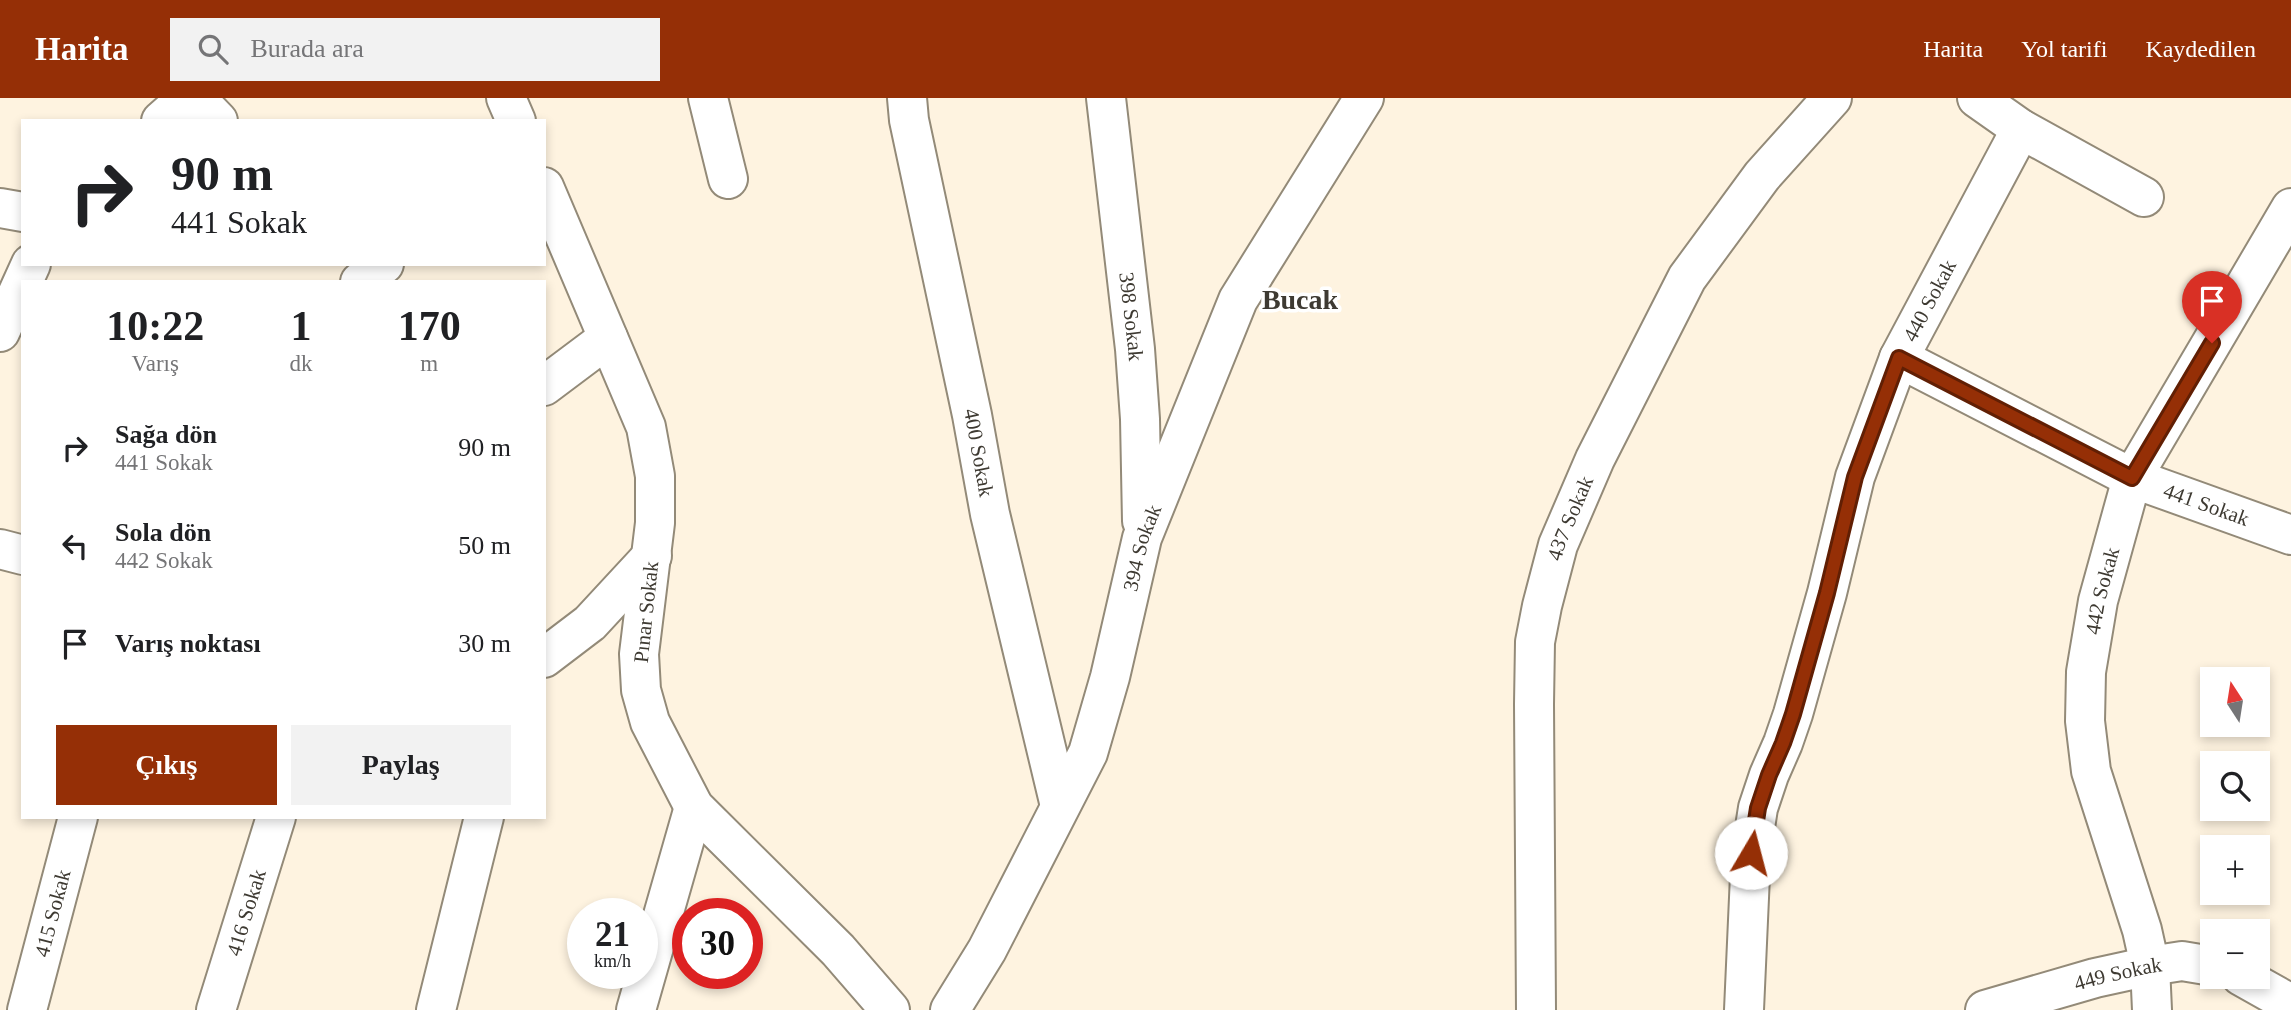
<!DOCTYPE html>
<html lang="tr">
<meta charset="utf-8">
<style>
body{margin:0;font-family:"Times New Roman",serif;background:#f2f2f2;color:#202124;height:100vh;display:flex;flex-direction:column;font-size:26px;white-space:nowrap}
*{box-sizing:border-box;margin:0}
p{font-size:23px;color:#757577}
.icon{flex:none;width:38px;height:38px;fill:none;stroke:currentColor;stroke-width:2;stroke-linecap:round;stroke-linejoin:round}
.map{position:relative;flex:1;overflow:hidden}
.side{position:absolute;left:21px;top:182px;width:525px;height:539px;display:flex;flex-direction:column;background:#fff;border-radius:0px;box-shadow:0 4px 10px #0003}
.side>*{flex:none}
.top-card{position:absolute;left:21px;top:21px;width:525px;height:147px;border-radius:0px;box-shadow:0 4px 10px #0003;background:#fff;color:#202124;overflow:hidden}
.needle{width:46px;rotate:348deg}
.tools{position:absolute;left:2200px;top:569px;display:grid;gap:14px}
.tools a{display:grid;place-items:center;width:70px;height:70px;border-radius:0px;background:#fff;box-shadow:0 4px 10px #0003;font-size:35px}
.speed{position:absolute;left:567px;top:800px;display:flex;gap:14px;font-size:35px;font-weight:700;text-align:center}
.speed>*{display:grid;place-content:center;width:91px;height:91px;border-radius:50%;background:#fff;box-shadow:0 4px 10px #0003;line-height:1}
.speed small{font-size:18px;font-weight:400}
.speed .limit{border:10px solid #d22;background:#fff;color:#111}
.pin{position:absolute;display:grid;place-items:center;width:60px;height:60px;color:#fff;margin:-72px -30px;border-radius:50% 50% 50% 0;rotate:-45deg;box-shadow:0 0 7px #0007}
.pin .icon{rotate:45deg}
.me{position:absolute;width:77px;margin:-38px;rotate:8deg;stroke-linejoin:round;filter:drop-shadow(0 0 5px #0008)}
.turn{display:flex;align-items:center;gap:24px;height:147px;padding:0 35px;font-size:32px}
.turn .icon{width:91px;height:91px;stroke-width:2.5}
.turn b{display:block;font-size:49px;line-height:60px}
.eta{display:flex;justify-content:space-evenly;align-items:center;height:119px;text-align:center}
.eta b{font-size:42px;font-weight:800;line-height:49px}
.primary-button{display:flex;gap:14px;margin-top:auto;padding:14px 35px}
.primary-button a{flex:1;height:80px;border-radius:0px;background:#952f06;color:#fff;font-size:28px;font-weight:800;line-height:80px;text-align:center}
.primary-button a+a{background:#f2f2f2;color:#202124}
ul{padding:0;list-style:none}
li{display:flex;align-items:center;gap:21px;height:98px;padding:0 35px}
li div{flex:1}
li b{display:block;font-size:26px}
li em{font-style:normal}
header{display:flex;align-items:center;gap:42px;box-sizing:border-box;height:98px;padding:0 35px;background:#952f06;color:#fff}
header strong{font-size:33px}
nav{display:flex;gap:38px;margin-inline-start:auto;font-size:24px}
.search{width:490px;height:63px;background:#f2f2f2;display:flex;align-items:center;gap:18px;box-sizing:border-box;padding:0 24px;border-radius:0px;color:#757577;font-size:26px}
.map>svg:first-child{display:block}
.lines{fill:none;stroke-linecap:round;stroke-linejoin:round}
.street-casing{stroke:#938a78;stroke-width:42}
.secondary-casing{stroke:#938a78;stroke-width:42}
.street{stroke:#fff;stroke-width:38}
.secondary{stroke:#fff;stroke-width:38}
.route-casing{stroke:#611f04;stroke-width:18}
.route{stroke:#952f06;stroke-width:12}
.labels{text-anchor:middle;stroke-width:7;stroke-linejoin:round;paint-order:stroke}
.street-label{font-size:21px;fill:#3e3a32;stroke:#fff}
.district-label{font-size:28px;font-weight:bold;fill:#3e3a32;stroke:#fff}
</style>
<header>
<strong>Harita</strong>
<div class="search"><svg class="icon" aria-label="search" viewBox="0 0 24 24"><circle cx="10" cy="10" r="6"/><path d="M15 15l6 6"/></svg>Burada ara</div>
<nav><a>Harita</a><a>Yol tarifi</a><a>Kaydedilen</a></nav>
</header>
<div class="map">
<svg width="2291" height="912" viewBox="0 0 2291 912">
<rect width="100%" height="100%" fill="#fef3e0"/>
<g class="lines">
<g class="street-casing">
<g id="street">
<path d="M196,0L218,23"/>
<path d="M506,0L516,23"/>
<path d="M708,0L728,81"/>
<path id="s1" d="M907,0L909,22L972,317L990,416L1060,708"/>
<path id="s2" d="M1106,0L1135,251L1140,321L1142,423"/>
<path d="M1977,0L2021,31L2144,99"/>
<path d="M544,89L646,329L655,378V425L639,556L641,592L650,624L694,709L838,852L890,912"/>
<path d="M360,184L384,166"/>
<path d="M0,234L31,166"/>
<path id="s3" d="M1899,260L2132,380L2291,437"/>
<path d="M544,288L608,240"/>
<path d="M0,451L23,457"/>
<path d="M544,560L590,525L652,458"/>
<path d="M2241,878L2291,906"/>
<path id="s4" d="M27,912L78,719"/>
<path id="s5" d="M216,912L276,719"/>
<path d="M436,912L484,719"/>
<path d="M636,912L694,709"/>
<path id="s6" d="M950,912L987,852L1088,655L1110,579L1142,440L1238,202L1364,0"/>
<path id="s7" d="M1536,912L1534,606L1535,544L1542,508L1558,447L1595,361L1687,180L1762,78L1832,0"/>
<path id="s8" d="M1744,912L1751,755L1758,710L1769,677L1783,645L1793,616L1827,495L1855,379L1899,260L2021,31"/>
<path id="s9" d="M1985,912L2095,880L2150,868L2182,863L2212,868"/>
<path id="s10" d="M2152,912L2150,868L2142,832L2091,673L2085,623L2086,574L2098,503L2132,380L2291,110"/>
</g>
</g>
<g class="secondary-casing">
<path id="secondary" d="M161,23L187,0
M0,110L23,114"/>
</g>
<use href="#street" class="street"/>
<use href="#secondary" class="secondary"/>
</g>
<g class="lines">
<g class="route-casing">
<path id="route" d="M1751,755L1758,710L1769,677L1783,645L1793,616L1827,495L1855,379L1899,260L2132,380L2212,245"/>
</g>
<use href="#route" class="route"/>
</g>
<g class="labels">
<g class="street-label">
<text dy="7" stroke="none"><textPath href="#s8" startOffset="740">440 Sokak</textPath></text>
<text dy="7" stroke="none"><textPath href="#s2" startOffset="220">398 Sokak</textPath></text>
<text dy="7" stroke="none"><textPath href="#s1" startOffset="362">400 Sokak</textPath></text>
<text dy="7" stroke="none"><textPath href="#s3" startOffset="341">441 Sokak</textPath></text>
<text dy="7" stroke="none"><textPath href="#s7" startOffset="497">437 Sokak</textPath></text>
<text dy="7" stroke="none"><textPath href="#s6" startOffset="504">394 Sokak</textPath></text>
<text dy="7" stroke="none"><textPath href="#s10" startOffset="430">442 Sokak</textPath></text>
<text transform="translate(646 514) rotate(-84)" y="7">Pınar Sokak</text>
<text dy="7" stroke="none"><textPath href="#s4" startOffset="100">415 Sokak</textPath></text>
<text dy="7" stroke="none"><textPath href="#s5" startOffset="102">416 Sokak</textPath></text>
<text dy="7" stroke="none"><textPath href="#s9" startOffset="138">449 Sokak</textPath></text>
</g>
<g class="district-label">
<text x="1300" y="211">Bucak</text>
</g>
</g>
</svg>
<div class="tools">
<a><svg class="needle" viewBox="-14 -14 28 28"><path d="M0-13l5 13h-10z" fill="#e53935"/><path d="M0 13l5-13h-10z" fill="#757577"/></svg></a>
<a><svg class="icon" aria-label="search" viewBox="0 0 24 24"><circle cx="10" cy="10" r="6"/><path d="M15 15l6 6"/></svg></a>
<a>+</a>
<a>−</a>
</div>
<div class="speed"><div>21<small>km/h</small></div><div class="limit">30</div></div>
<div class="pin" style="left:2212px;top:245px;background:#d93025"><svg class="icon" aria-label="arrive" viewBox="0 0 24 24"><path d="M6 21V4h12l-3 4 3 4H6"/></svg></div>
<svg class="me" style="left:1751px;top:755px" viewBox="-20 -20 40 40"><circle r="19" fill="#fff"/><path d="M0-13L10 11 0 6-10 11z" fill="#952f06"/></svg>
<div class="top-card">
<div class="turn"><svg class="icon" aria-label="right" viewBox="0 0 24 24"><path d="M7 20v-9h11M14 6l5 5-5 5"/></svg><div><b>90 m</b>441 Sokak</div></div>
</div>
<section class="side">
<div class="eta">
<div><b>10:22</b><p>Varış</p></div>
<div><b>1</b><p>dk</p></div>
<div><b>170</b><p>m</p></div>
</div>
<ul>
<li><svg class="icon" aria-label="right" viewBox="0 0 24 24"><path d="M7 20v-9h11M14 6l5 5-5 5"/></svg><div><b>Sağa dön</b><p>441 Sokak</p></div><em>90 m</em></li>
<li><svg class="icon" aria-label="left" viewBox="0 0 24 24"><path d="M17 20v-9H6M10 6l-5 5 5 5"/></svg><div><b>Sola dön</b><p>442 Sokak</p></div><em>50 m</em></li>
<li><svg class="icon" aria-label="arrive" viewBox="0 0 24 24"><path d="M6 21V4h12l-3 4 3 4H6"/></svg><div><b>Varış noktası</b></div><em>30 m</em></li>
</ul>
<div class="primary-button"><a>Çıkış</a><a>Paylaş</a></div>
</section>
</div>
